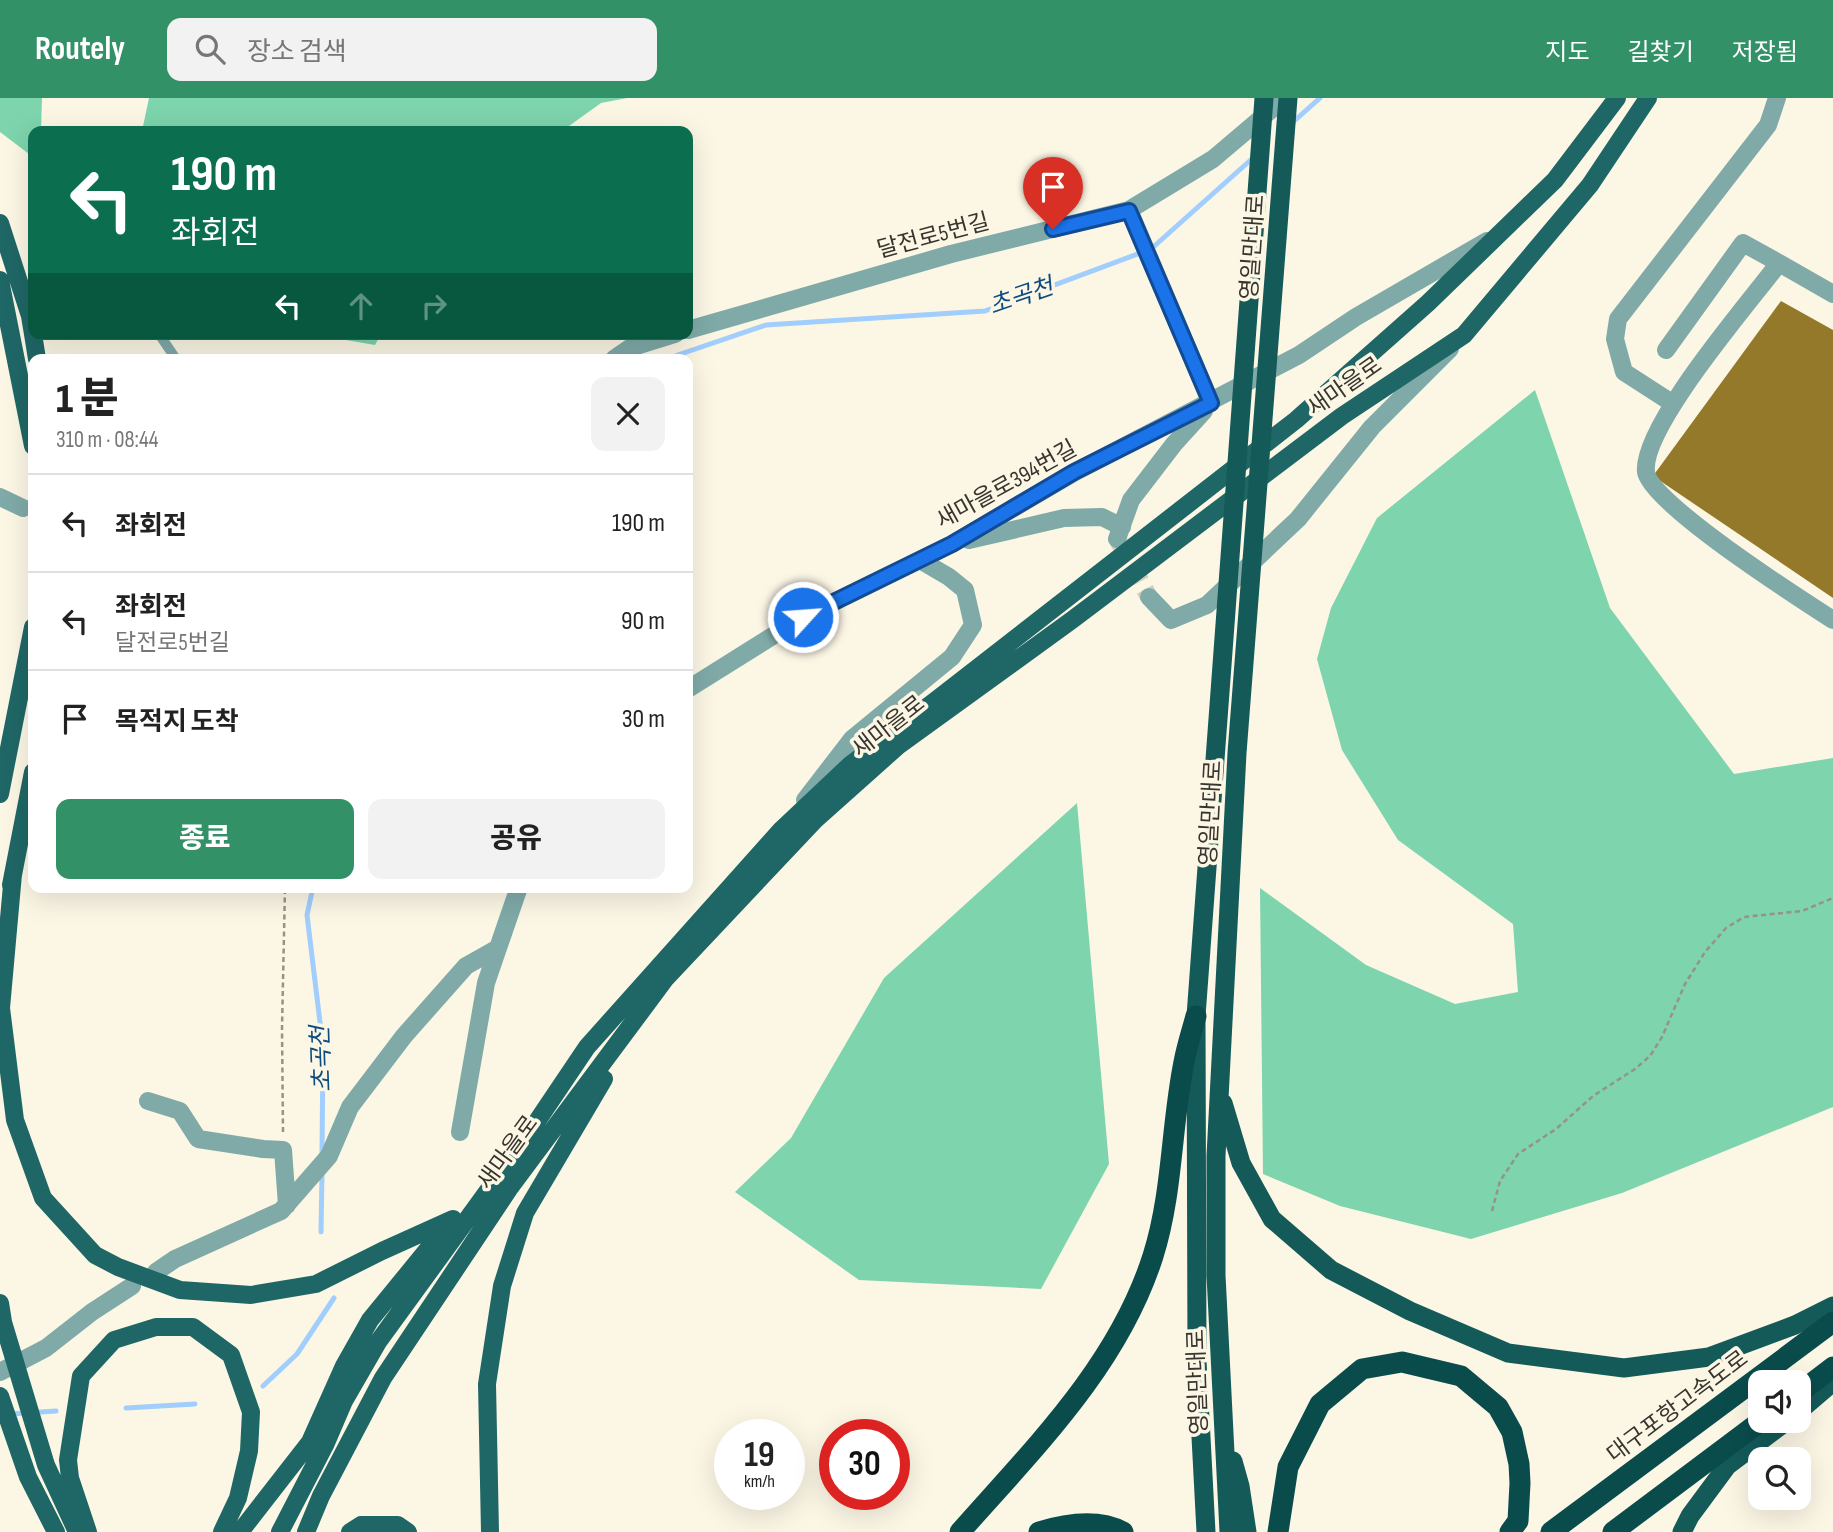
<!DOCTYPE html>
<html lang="ko">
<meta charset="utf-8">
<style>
body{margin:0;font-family:"Sofia Sans Condensed","Noto Sans KR",sans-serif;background:#f2f2f2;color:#222;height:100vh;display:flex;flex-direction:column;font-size:26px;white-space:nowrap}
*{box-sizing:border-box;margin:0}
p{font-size:23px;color:#767676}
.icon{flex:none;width:38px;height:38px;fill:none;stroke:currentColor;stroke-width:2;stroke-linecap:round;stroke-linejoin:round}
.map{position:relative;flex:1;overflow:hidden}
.details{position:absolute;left:28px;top:256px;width:665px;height:539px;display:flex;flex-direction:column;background:#fff;border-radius:14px;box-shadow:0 7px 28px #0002}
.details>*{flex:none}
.top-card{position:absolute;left:28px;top:28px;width:665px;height:214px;border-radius:14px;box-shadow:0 7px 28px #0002;background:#0b6e4f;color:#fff;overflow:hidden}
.controls{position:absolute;left:1748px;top:1272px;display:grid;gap:14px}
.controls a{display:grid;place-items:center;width:63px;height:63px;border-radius:14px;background:#fff;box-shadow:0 7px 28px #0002;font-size:35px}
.speed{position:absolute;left:714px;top:1321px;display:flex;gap:14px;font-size:35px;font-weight:700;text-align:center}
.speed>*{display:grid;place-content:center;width:91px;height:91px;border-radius:50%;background:#fff;box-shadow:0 7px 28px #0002;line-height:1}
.speed small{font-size:18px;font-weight:400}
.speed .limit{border:10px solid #d22;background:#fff;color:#111}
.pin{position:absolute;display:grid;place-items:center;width:60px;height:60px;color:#fff;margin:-72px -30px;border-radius:50% 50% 50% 0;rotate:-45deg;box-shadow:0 0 7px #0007}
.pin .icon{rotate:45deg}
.me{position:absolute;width:77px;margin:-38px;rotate:64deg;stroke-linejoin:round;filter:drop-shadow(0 0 5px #0008)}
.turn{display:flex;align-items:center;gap:24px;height:147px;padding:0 28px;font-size:32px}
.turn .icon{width:91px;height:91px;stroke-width:2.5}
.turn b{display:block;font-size:49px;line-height:60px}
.lanes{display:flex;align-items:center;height:66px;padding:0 28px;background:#0003;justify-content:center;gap:35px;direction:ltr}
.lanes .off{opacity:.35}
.round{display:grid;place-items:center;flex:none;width:74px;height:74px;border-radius:14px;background:#f2f2f2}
.headline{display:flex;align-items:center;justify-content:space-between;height:119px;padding:0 28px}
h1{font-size:42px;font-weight:800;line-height:52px}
.primary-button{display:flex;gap:14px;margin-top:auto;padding:14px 28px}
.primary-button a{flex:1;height:80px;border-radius:14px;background:#339168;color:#fff;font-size:28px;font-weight:800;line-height:80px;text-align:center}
.primary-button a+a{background:#f2f2f2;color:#222}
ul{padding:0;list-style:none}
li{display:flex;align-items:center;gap:21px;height:98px;padding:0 28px;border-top:2px solid #e0e0e0}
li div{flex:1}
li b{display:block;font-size:26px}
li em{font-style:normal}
header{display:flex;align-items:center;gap:42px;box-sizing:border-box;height:98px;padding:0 35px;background:#339168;color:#fff}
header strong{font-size:33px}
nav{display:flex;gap:38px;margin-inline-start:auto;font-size:24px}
.search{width:490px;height:63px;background:#f2f2f2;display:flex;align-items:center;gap:18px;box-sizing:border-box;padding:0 24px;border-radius:14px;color:#767676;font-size:26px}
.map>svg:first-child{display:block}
.forest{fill:#7dd4ad}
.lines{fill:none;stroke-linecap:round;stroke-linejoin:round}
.stream{stroke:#a1cefd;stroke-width:5}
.building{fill:#94792a}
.minor-tunnel{stroke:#d5cfc1;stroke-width:18;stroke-dasharray:18 9;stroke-linecap:butt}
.path{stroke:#969287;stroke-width:2.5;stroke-dasharray:5 3.5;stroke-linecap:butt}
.service{stroke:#7faaa8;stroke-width:10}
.minor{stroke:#7faaa8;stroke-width:18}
.primary{stroke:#1f6766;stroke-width:18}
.trunk{stroke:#145a59;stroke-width:19}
.motorway{stroke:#0a4c4c;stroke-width:21}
.route-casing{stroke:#114b97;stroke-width:18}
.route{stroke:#1a73e8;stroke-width:12}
.labels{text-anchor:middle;stroke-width:7;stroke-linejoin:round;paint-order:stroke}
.street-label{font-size:23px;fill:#38352f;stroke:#fcf6e5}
.water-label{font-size:24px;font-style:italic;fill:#0e4c80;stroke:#fcf6e5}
</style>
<header>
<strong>Routely</strong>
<div class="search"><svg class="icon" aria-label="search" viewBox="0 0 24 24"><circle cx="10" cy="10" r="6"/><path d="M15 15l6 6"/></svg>장소 검색</div>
<nav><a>지도</a><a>길찾기</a><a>저장됨</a></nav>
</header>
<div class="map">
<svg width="1833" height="1434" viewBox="0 0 1833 1434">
<rect width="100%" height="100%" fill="#fcf6e5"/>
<path class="forest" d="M0,0H42L41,33H33V59L0,34Z
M149,0H627L601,5L562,33H142Z
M311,236H381L375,247Z
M1535,292L1610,510L1734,676L1833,660V1009L1622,1095L1471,1141L1340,1108L1263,1076L1260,790L1366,867L1455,906L1518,894L1513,826L1398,742L1342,652L1317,561L1331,510L1377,420Z
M1077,705L1109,1066L1041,1191L859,1182L735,1094L791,1040L884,880Z"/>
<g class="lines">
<path class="stream" d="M1293,24L1320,0
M666,261L766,227L985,213L1151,151L1254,59
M313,789L307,817L323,949L322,1058
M321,1134L322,1075
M263,1288L297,1256L334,1200
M126,1310L195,1306
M10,1316L56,1313"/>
</g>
<path class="building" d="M1781,203L1833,232V500L1653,378Z"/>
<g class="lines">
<path class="minor-tunnel" d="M1119,444L1149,499"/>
<path class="path" d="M283,1034L282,930L285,789
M1492,1113L1500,1083L1518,1056L1556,1031L1593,998L1635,971L1650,958L1662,939L1685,886L1705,854L1726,830L1744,819L1802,813L1833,800"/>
<path class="service" d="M159,236L176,261"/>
<path class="minor" d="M1129,112L1211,305
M1779,165L1833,196
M688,232L951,156L1129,112L1213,61L1285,0
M1666,252L1743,145L1779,165C1749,205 1641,329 1646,374C1650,405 1802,502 1833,522
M614,261L630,250L675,236
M1672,305L1624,274L1615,241L1618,221L1768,27L1777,0
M0,399L23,410
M1117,441L1131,402L1174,346L1204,313
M969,442L1064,420L1102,419L1122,429
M1149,499L1171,522L1207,507L1298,421L1372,329L1450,251
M688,591L798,522L952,446L1075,374L1299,257L1356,219L1487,143
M805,702L852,641L952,559L973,527L965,492L949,479L920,462
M148,1003L180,1013L198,1041L263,1051L283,1052L287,1107
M460,1034L486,885L519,789
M156,1174L175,1161L281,1113L329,1058L350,1009L404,938L466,868L498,850
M0,1274L46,1250L92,1214L132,1188"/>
<path class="primary" d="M0,125L30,218L33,236
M0,182L33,348
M33,236L37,261
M0,696L33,529
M13,776L1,910L15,1022L43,1100L95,1157L118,1169L180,1192L251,1197L316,1186L382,1153L453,1121
M11,787L33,674
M0,1205L3,1224L46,1367L77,1434
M0,1298L28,1379L56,1434
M88,1434L70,1380L68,1362L81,1278L114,1242L156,1229H193L231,1257L251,1314L249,1353L238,1400L222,1434
M240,1434L310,1344L344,1268L370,1222L450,1124
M280,1434L326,1345L344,1303L378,1244L519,1050L587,949L781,732L850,667L935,603L1296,322L1428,205L1555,82L1617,0
M306,1434L321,1398L383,1280L509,1091L666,880L815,722L898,648L1072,522L1342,318L1464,237L1590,87L1648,0
M350,1434L361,1427H398L408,1434
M490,1434L487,1286L502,1188L525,1115L604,981"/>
<path class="trunk" d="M1223,1005L1241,1065L1272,1121L1331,1172L1410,1213L1508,1255L1624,1270L1709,1259L1795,1227L1833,1208
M1799,1313L1833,1284
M1233,1363L1240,1388L1247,1434
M1206,1434L1197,1263L1196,918L1264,0
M1229,1434L1216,1177V1058L1237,655L1288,0
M1682,1434L1690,1418L1727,1368L1787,1323"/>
<path class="motorway" d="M1799,1295L1833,1269
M960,1434C1034,1350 1118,1268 1153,1158C1173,1095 1171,1028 1184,964C1187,948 1192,933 1196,918
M1039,1434C1065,1426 1097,1420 1123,1434
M1278,1434L1288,1369L1320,1306L1362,1271L1402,1264L1461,1278L1498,1309L1512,1334L1519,1366L1520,1385L1518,1423L1510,1434
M1551,1434L1833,1224
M1613,1434L1761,1323"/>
</g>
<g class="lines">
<g class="route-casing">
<path id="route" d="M803,519L952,446L1074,374L1211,305L1129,113L1053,131"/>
</g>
<use href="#route" class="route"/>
</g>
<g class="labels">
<g class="street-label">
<text transform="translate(933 137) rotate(-15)" y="8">달전로5번길</text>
<text transform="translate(1252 149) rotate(-86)" y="8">영일만대로</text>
<text transform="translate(1344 288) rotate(-35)" y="8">새마을로</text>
<text transform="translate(1006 386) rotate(-29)" y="8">새마을로394번길</text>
<text transform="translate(888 628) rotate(-38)" y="8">새마을로</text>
<text transform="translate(1210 715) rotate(-87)" y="8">영일만대로</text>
<text transform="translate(507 1054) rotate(-54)" y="8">새마을로</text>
<text transform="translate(1197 1284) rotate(-92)" y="8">영일만대로</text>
<text transform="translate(1677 1308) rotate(-37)" y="8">대구포항고속도로</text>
</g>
<g class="water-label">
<text transform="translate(1021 198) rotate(-19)" y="8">초곡천</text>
<text transform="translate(321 961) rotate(-92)" y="8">초곡천</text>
</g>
</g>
</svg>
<div class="controls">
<a><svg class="icon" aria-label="sound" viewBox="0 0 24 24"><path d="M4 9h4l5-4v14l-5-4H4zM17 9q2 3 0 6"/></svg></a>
<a><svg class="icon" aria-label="search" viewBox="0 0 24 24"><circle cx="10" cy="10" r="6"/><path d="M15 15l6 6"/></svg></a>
</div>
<div class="speed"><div>19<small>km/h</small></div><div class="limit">30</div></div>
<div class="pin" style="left:1053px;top:131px;background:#d93025"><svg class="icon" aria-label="arrive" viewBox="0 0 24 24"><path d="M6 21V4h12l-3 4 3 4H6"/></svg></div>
<svg class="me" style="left:803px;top:519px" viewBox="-20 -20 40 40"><circle r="17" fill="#1a73e8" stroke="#fff" stroke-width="3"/><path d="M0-11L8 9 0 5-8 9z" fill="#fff"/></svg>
<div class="top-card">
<div class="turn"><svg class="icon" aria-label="left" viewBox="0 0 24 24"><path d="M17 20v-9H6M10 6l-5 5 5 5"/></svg><div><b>190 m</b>좌회전</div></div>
<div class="lanes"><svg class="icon" aria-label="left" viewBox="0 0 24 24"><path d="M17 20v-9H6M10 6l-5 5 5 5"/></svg><svg class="icon off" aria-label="ahead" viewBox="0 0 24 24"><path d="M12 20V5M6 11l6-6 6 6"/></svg><svg class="icon off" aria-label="right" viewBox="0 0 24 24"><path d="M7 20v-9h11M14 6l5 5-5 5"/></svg></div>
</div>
<section class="details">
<div class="headline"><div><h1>1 분</h1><p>310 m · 08:44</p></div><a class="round"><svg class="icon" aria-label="close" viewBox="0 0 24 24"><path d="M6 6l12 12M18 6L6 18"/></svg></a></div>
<ul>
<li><svg class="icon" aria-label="left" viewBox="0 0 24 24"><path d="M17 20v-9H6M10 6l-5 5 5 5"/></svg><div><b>좌회전</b></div><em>190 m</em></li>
<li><svg class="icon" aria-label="left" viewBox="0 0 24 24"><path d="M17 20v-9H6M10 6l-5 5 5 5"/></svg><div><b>좌회전</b><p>달전로5번길</p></div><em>90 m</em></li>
<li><svg class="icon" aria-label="arrive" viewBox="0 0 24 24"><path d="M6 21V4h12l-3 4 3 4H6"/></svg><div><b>목적지 도착</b></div><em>30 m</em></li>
</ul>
<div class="primary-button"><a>종료</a><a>공유</a></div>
</section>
</div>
